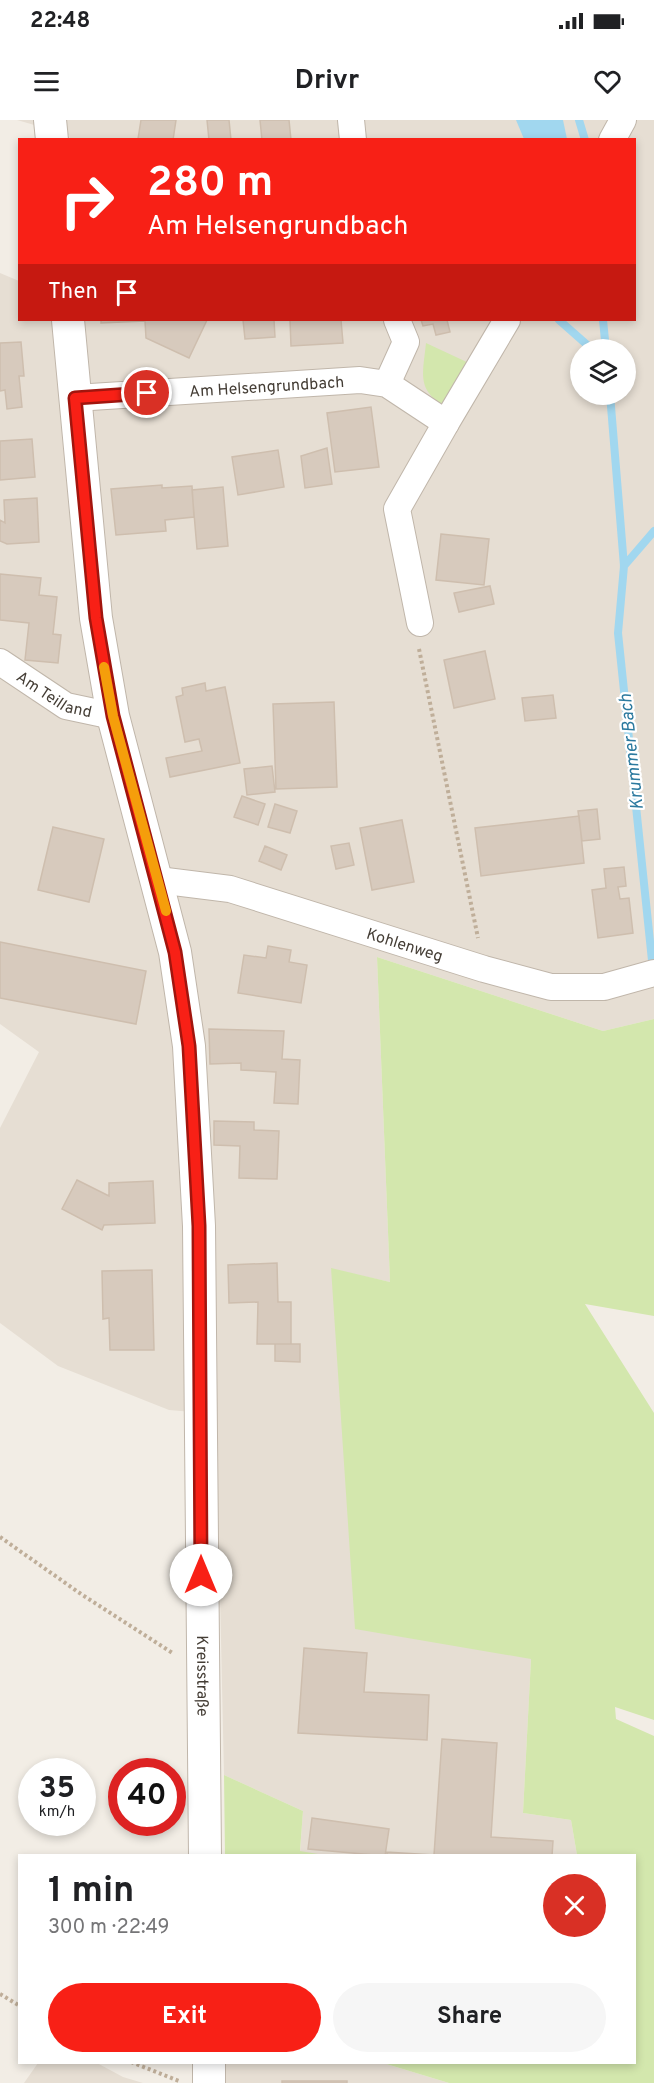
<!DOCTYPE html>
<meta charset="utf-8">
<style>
body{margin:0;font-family:Overpass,sans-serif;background:#f6f6f6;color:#202124;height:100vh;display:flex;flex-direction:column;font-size:22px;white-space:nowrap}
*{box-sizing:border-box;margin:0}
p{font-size:20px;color:#757577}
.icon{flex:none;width:33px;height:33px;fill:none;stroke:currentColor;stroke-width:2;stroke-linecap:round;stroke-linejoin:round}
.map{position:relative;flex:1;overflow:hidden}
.side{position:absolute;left:18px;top:1734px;width:618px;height:210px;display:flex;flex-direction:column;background:#fff;border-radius:0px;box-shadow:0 3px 9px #0003}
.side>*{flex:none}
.top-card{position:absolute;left:18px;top:18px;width:618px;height:183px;border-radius:0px;box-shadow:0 3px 9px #0003;background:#f82016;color:#fff;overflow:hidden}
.tools{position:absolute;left:570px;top:219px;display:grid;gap:12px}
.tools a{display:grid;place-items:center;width:66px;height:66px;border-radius:50%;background:#fff;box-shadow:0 3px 9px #0003;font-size:30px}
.speed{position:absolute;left:18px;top:1638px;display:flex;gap:12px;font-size:30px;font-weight:700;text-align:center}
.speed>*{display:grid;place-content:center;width:78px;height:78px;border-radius:50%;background:#fff;box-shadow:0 3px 9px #0003;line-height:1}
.speed small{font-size:15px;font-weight:400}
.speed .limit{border:9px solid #d22;background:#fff;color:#111}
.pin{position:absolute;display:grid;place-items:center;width:51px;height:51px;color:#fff;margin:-26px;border:3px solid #fff;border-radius:50%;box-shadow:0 2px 6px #0007}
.me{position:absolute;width:66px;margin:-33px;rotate:0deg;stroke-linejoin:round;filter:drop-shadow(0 0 4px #0008)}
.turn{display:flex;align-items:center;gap:21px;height:126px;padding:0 30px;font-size:27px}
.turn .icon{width:78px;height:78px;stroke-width:2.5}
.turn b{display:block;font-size:42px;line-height:51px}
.then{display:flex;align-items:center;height:57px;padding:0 30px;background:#0003;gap:12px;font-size:22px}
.round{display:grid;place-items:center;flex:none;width:63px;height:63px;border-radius:32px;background:#f6f6f6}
.head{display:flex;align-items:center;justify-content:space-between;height:102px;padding:0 30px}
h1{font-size:36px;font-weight:700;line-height:45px}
.primary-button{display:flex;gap:12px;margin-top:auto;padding:12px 30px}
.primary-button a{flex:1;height:69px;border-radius:36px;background:#f82016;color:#fff;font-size:24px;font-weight:700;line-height:69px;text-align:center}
.primary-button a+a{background:#f6f6f6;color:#202124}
.status{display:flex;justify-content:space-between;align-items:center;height:42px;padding:0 30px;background:#fff;direction:ltr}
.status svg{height:16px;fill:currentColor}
header{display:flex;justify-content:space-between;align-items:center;height:78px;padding:0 30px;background:#fff;font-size:27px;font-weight:700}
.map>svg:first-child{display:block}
.residential{fill:#e6ded3;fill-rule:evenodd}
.green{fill:#d3e7ad}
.water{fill:#a1d7ef}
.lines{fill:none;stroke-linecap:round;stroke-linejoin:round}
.stream{stroke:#a1d7ef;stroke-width:8}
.building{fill:#d7cabd;stroke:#cebeae;stroke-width:1.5}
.minor-casing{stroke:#c0b6aa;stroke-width:28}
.tertiary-casing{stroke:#c0b6aa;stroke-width:34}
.path{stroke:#bfae99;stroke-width:4;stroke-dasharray:3 3;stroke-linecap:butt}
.minor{stroke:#fff;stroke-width:26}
.tertiary{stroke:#fff;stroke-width:32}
.route-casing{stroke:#a1150e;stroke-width:15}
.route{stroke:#f82016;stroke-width:10}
.slow{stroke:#f59e0b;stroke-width:10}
.labels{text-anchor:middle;stroke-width:4.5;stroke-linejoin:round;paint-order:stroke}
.street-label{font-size:16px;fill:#443d35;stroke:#fff}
.water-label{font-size:18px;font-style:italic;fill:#2c7a9f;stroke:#fff}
</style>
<div class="status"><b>22:48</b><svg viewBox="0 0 49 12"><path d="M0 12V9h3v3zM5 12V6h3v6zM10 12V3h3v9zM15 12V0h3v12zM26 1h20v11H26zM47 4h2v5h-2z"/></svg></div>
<header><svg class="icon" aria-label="menu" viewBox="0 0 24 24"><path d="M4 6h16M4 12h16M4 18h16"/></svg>Drivr<svg class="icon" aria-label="heart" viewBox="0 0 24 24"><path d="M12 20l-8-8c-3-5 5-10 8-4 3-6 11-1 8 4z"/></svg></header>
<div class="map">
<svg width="654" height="1963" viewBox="0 0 654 1963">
<rect width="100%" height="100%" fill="#f2ede5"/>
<path class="residential" d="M17,0H654V899L603,911L377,837L390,1162L331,1149L531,1539L523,1693L571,1700L577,1735L324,1736L300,1732L303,1691L224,1655L216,1294L169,1290L58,1246L0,1203V1008L39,932L0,904V153L19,161L20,200H634V20H70L69,15ZM580,230H626V274H580Z
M226,1942L383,1943L449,1963H225Z
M38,1943H97L123,1957L143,1963H24Z"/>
<path class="green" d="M426,223L471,244L445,286C416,270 423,253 426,223Z
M377,837L603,911L654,899V1196L585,1184L654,1293V1600L615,1587L616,1599L654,1616V1963H449L383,1943L634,1942V1736L577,1735L571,1700L523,1693L531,1539L355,1509L331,1148L390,1162Z
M224,1655L303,1691L300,1731L324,1735H225Z"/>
<path class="water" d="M516,0H563L567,19H524Z"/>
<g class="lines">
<path class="stream" d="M579,0L585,20
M559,200L593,230
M603,200L606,230
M610,274L624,446L618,513L653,850
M624,446L654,411"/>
</g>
<path class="building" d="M141,0H176L173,20L138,19Z
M207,0H229L231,20H209Z
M260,0H289L291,20H262Z
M101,200H207L189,238L146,218L145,201L101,203Z
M243,200H274L275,217L245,219Z
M290,200H341L343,223L291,226Z
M421,200H447L450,212L436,215L433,204L423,206Z
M21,222L24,256H19L22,287L7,289L5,270L0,271V223Z
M371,287L379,347L335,352L327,293Z
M32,319L35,357L0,360V321Z
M327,328L332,364L305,368L301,336Z
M278,330L284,367L238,375L232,337Z
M162,365V368L192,366L194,397L165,400L166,411L116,415L111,369Z
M223,367L228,426L197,429L192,370Z
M37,378L39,422L7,424L0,421V400L5,403L4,380Z
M441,414L489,419L484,465L436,460Z
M0,454L41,458L39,475L57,477L53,514L61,515L58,543L25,540L29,503L0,500Z
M490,466L494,484L459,492L454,473Z
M485,531L495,579L454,588L444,540Z
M205,563L206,571L225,567L240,643L170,657L166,638L202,631L199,619L185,622L176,577L183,575L182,568Z
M553,575L556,598L525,601L522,578Z
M334,582L337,667L276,669L273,584Z
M272,646L275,672L247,675L244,649Z
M242,676L265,684L258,705L234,697Z
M275,684L297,691L290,713L268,707Z
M597,689L600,719L582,721L578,691Z
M579,696L584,743L481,756L475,708Z
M402,700L414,762L372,770L360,708Z
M53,707L104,719L89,782L38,770Z
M349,723L354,745L336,749L331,726Z
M265,726L287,735L281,750L259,741Z
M624,747L626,766L618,767L620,779L629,778L633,813L598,818L592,770L606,768L604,749Z
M0,822L146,851L136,904L0,878Z
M268,826L291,830L289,842L307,845L301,883L238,873L244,835L266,838Z
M209,909L284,911L282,939L300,940L298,984L274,983L276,952L241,950V943L210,944Z
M214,1001L254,1002V1010L279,1011L277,1059L239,1058L240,1026L214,1025Z
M77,1060L109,1076V1063L153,1061L155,1103L104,1105L102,1110L62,1089Z
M277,1143L278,1182H291V1224H257L258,1182L229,1183L228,1145Z
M152,1150L154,1230H110L109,1198L103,1199L102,1151Z
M275,1224H300V1242L275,1241Z
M304,1528L367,1533L364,1572L429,1575L427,1620L298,1613Z
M442,1619L497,1623L491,1717L553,1721L552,1736H387V1732L434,1735Z
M312,1698L389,1709L385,1736L308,1729Z
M282,1961H347V1963H282Z"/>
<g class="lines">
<g class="minor-casing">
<g id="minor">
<path d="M351,0L353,20"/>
<path d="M612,20L623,0"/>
<path d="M387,264L406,222L397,200"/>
<path id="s1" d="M75,278L360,260L387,264L446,303L397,389L420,503"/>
<path d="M446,303L507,200"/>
<path id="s2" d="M0,542L66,586L113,596"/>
<path id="s3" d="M158,760L230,769L484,849L551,867H604L654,853"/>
</g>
</g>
<g class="tertiary-casing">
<g id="tertiary">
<path d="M50,0L52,20"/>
<path id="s4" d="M68,200L96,498L113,596L175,832L189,926L199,1106L205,1736"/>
<path d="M209,1942V1963"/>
</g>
</g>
<path class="path" d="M419,529L478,818
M0,1417L81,1474L174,1534
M0,1874L20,1886
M131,1942L179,1961"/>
<use href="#minor" class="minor"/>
<use href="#tertiary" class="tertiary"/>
</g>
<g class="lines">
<g class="route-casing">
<path id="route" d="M147,273L75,278L96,498L113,596L175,832L189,926L199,1106L201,1455"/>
</g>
<use href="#route" class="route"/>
<path class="slow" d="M104,547L113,596L166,791"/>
</g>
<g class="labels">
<g class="street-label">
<text dy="6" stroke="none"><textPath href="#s1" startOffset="192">Am Helsengrundbach</textPath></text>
<text dy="6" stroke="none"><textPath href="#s2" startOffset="64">Am Teilland</textPath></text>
<text dy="6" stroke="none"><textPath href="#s3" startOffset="256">Kohlenweg</textPath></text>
<text dy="6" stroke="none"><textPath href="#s4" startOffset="1368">Kreisstraße</textPath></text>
</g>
<g class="water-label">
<text transform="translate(631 632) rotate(-96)" y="6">Krummer Bach</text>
</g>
</g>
</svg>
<div class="tools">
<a><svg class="icon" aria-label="layers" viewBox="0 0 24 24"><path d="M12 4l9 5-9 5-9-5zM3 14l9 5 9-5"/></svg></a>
</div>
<div class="speed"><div>35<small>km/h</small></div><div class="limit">40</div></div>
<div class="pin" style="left:147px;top:273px;background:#d93025"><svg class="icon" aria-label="arrive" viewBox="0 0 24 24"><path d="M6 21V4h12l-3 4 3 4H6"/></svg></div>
<svg class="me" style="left:201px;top:1455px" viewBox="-20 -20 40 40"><circle r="19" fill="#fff"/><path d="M0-13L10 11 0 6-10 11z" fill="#f82016"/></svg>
<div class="top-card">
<div class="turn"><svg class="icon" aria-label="right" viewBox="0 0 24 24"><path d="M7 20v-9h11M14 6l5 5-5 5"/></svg><div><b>280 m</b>Am Helsengrundbach</div></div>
<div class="then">Then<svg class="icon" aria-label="arrive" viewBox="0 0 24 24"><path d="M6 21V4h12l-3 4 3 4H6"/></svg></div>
</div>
<section class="side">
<div class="head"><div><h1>1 min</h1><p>300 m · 22:49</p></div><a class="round" style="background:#d93025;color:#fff"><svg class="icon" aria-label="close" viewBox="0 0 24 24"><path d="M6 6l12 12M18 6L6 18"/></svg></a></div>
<div class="primary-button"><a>Exit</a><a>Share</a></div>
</section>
</div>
